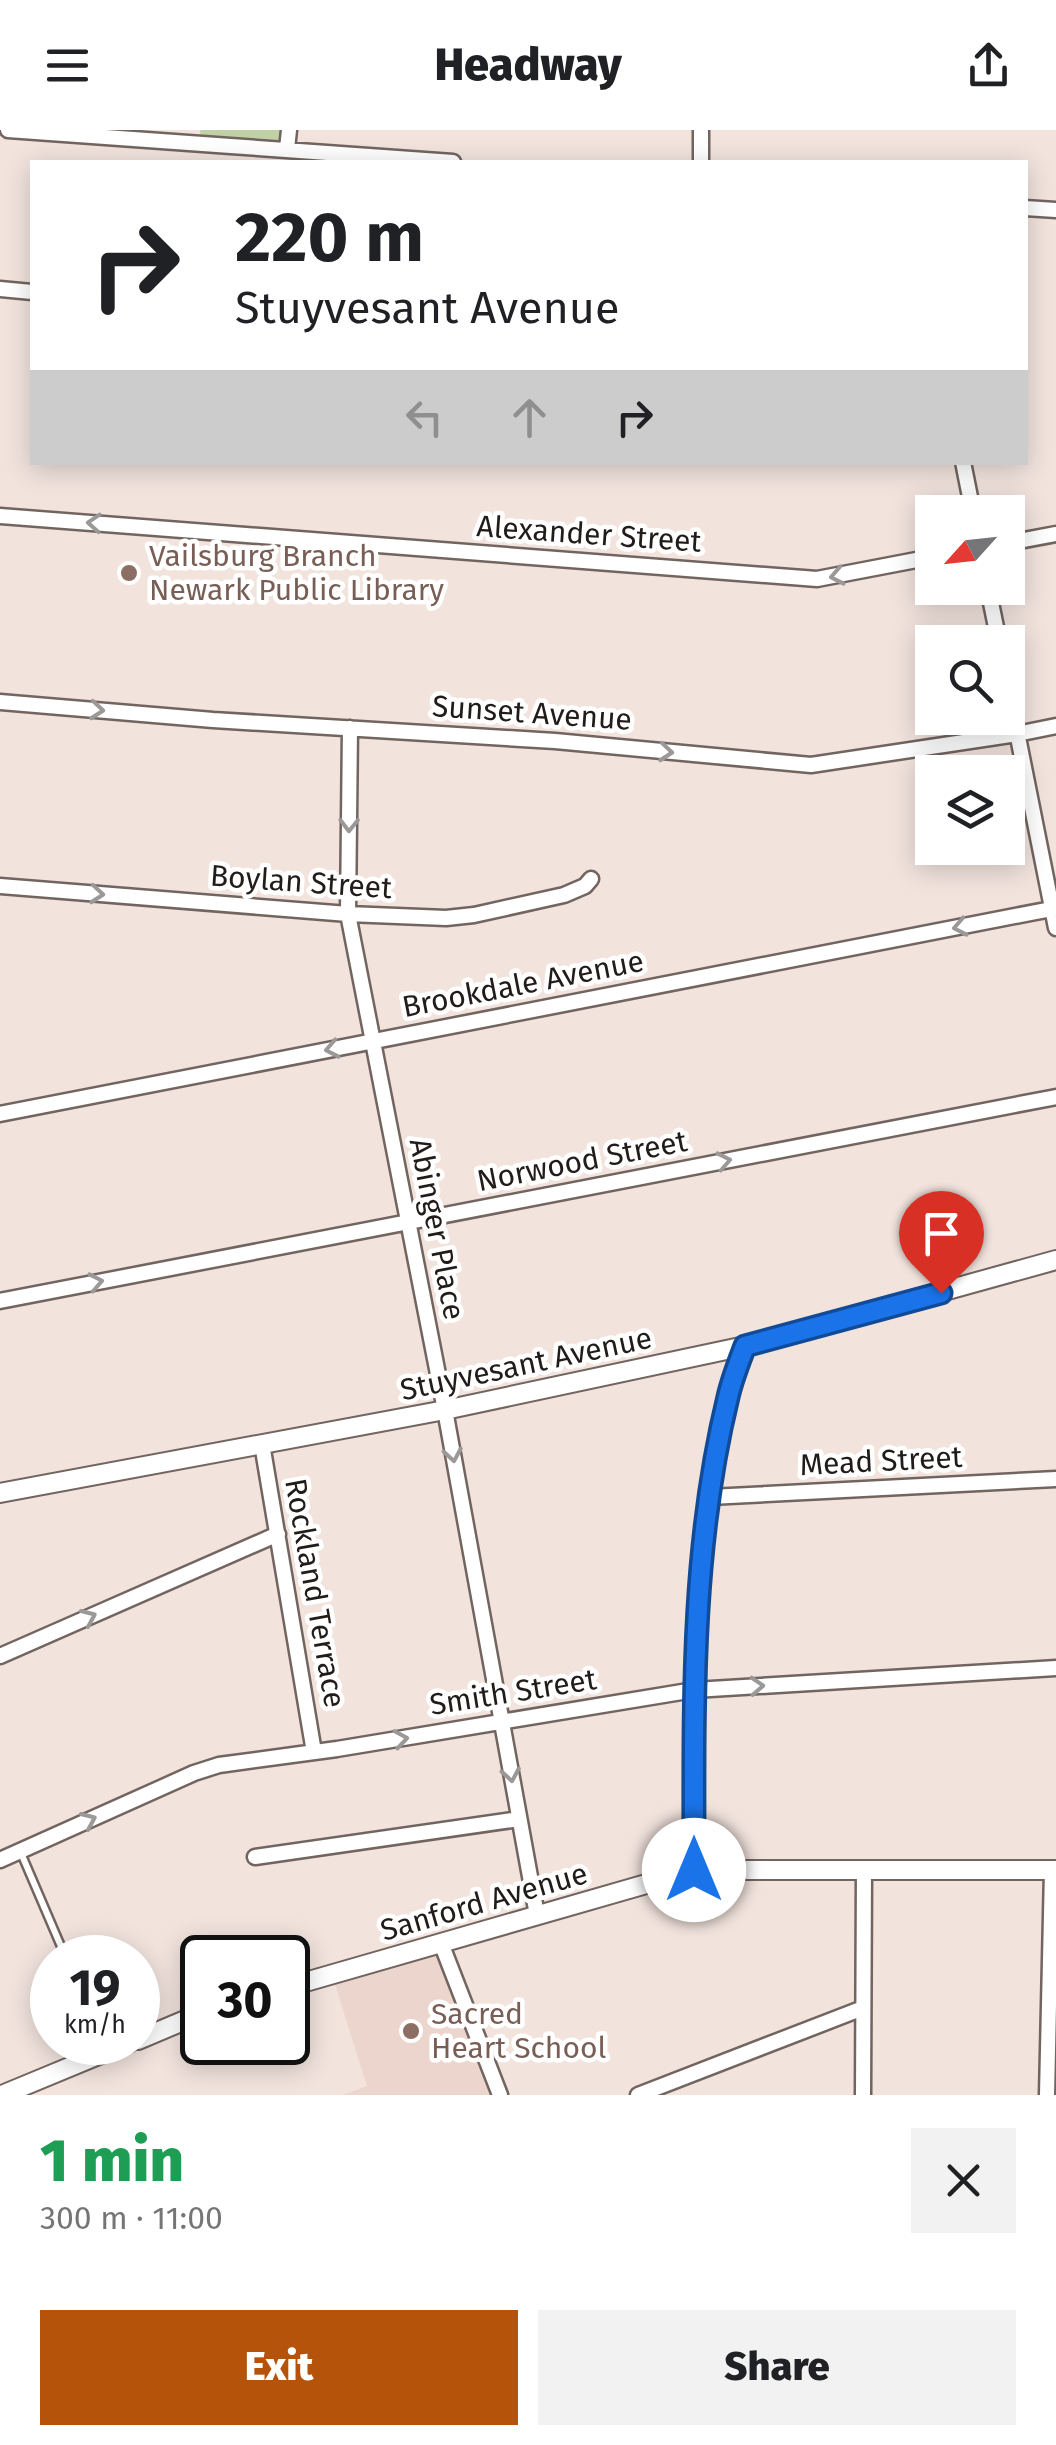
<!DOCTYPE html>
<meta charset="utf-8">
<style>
body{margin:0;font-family:"Fira Sans",sans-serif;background:#f2f2f2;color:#202124;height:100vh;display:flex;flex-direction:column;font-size:38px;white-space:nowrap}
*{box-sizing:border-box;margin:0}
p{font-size:32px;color:#757577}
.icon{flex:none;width:55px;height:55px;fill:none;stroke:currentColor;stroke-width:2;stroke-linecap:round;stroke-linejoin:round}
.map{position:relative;height:1965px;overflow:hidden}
.drawer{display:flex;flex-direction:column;background:#fff;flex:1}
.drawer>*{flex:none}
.banner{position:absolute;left:30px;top:30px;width:998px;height:305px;border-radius:0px;box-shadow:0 5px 25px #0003;background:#fff;color:#202124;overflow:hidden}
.needle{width:65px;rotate:243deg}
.buttons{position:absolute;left:915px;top:365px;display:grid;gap:20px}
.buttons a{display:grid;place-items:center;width:110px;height:110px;border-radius:0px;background:#fff;box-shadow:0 5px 25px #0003;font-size:50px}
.speed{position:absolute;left:30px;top:1805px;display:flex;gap:20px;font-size:50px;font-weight:700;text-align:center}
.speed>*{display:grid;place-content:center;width:130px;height:130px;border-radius:50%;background:#fff;box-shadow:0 5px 25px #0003;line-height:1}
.speed small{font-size:25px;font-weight:400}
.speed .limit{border:5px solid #111;border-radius:15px;background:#fff;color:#111}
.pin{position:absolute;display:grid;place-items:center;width:85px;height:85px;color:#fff;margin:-102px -42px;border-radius:50% 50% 50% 0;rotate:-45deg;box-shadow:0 0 10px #0007}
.pin .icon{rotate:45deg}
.me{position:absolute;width:110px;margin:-55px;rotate:0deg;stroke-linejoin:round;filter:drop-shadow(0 0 8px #0008)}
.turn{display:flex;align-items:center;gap:35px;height:210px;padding:0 40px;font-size:45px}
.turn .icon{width:130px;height:130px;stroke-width:2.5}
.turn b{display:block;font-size:70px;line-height:85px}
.lanes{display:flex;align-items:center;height:95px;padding:0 40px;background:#0003;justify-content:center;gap:50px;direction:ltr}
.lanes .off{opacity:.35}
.round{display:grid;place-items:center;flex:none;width:105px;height:105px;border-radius:0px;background:#f2f2f2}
.headline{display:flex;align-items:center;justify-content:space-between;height:170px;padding:0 40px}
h1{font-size:60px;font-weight:800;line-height:75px;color:#1e9e55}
.button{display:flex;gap:20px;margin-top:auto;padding:20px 40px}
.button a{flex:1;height:115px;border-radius:0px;background:#b45309;color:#fff;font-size:40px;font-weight:800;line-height:115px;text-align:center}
.button a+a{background:#f2f2f2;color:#202124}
header{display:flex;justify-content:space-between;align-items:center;height:130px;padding:0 40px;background:#fff;font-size:45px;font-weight:800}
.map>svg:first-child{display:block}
.built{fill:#ecd5cc}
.green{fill:#c0d2a5}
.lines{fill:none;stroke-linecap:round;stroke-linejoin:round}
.service-casing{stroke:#726560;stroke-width:11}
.minor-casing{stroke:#726560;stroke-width:19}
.secondary-casing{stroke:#726560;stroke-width:22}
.service{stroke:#fff;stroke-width:6}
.minor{stroke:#fff;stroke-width:14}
.secondary{stroke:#fff;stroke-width:18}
.oneway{stroke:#9b9998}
.route-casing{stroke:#114b97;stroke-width:25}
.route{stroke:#1a73e8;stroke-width:18}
.education-dot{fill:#8d6e63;stroke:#fff;stroke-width:4}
.labels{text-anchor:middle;stroke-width:9;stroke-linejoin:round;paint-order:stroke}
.street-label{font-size:30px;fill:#211c1a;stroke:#fff}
.education-label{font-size:30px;fill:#785e54;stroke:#fff;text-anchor:start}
</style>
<header><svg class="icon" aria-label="menu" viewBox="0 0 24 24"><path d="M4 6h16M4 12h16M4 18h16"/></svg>Headway<svg class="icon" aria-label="share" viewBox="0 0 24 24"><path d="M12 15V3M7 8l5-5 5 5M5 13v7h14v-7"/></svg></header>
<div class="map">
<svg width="1056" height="1965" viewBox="0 0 1056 1965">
<rect width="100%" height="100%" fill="#f2e3dd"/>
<path class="built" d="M439,1816L497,1965H343L367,1956L332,1845Z"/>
<path class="green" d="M200,0H280L279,17L201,10Z"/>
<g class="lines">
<g class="service-casing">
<path id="service" d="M21,1723L66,1828"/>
</g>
<g class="minor-casing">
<path id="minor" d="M8,0C156,12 305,20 453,32
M287,19L289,0
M701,32V0
M1025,78L1056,80
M0,159L32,162
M963,332L973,382
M0,386L817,449L932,427
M1008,413L1056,404
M988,458L999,512
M1008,557L1056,798
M0,572L213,590L555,611L811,635L1017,604L1056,596
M350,598L348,784L445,1280L537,1785
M0,756L348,784L446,788L474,785L564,765L585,756L591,749
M0,984L1056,778
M0,1171L1056,967
M262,1314L314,1622
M710,1367L1056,1349
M0,1526L278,1404
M255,1727L519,1689
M0,1730L194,1643L219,1635L337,1619L694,1560L1056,1538
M695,1740L694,1560L702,1410L728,1265L745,1216
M441,1813L500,1965
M638,1965L863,1878
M863,1965L864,1739
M1047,1965L1052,1740"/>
</g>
<g class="secondary-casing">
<path id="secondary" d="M0,1363L445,1280L745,1216L1056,1130
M288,1857L695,1740H1056
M138,1910L202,1883
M2,1965L130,1912"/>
</g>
<use href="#service" class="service"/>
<use href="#minor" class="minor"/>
<use href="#secondary" class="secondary"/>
</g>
<defs><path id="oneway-chevron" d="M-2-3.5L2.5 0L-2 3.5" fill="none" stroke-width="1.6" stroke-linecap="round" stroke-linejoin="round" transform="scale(2.5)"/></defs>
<g class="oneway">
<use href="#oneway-chevron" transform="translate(94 393) rotate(-176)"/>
<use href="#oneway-chevron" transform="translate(837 446) rotate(169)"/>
<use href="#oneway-chevron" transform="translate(97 580) rotate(5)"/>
<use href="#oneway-chevron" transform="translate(666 622) rotate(5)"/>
<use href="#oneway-chevron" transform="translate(349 695) rotate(91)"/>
<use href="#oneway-chevron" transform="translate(97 764) rotate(5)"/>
<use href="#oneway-chevron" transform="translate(960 797) rotate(169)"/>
<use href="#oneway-chevron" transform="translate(332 919) rotate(169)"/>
<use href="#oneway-chevron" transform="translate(724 1031) rotate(-11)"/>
<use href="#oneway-chevron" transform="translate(96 1152) rotate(-11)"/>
<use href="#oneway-chevron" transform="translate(453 1325) rotate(80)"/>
<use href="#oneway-chevron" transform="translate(89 1487) rotate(-24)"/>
<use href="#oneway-chevron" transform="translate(757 1556) rotate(-3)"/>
<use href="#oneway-chevron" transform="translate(401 1609) rotate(-9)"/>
<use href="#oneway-chevron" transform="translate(511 1645) rotate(80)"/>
<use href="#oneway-chevron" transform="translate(89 1690) rotate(-24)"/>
</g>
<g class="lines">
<g class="route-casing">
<path id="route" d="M694,1740C694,1581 690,1422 728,1267C732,1249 739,1232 745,1216L941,1163"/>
</g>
<use href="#route" class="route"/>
</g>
<g class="education-dot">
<circle cx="129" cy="443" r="10"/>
<circle cx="411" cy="1901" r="10"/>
</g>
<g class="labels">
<g class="street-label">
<text transform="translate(589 404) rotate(4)" y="10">Alexander Street</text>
<text transform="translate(532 583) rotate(4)" y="10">Sunset Avenue</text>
<text transform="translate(301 752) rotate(4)" y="10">Boylan Street</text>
<text transform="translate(523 854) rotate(-11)" y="10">Brookdale Avenue</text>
<text transform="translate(582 1031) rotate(-11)" y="10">Norwood Street</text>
<text transform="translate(437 1099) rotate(79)" y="10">Abinger Place</text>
<text transform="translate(526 1234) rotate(-12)" y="10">Stuyvesant Avenue</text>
<text transform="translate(881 1331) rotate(-3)" y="10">Mead Street</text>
<text transform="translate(315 1463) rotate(80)" y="10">Rockland Terrace</text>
<text transform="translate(513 1562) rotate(-9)" y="10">Smith Street</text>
<text transform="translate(484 1772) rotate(-16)" y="10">Sanford Avenue</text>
</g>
<g class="education-label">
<text x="149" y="436">Vailsburg Branch<tspan x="149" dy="34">Newark Public Library</tspan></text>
<text x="431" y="1894">Sacred<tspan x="431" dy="34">Heart School</tspan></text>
</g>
</g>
</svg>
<div class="buttons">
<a><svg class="needle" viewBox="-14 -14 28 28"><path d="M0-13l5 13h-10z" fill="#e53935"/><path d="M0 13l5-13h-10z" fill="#757577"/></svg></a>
<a><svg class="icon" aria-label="search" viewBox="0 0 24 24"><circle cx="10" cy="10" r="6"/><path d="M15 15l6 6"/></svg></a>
<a><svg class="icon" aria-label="layers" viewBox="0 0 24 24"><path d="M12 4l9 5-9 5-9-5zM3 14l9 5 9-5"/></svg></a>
</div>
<div class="speed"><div>19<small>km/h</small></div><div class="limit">30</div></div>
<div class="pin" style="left:941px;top:1163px;background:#d93025"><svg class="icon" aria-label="arrive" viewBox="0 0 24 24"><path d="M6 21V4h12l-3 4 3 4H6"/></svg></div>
<svg class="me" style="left:694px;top:1740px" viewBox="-20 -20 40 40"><circle r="19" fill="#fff"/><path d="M0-13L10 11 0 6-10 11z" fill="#1a73e8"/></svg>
<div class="banner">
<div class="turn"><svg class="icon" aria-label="right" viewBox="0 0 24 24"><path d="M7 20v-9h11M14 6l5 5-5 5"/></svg><div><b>220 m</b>Stuyvesant Avenue</div></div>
<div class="lanes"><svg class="icon off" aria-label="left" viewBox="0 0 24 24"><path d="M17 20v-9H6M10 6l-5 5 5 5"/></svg><svg class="icon off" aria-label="ahead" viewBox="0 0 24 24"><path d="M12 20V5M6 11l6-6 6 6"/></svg><svg class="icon" aria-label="right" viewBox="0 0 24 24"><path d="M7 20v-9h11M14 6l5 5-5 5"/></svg></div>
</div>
</div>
<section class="drawer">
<div class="headline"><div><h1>1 min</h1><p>300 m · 11:00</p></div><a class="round"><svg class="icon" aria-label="close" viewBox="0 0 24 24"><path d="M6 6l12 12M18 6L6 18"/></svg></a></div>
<div class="button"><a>Exit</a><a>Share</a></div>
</section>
